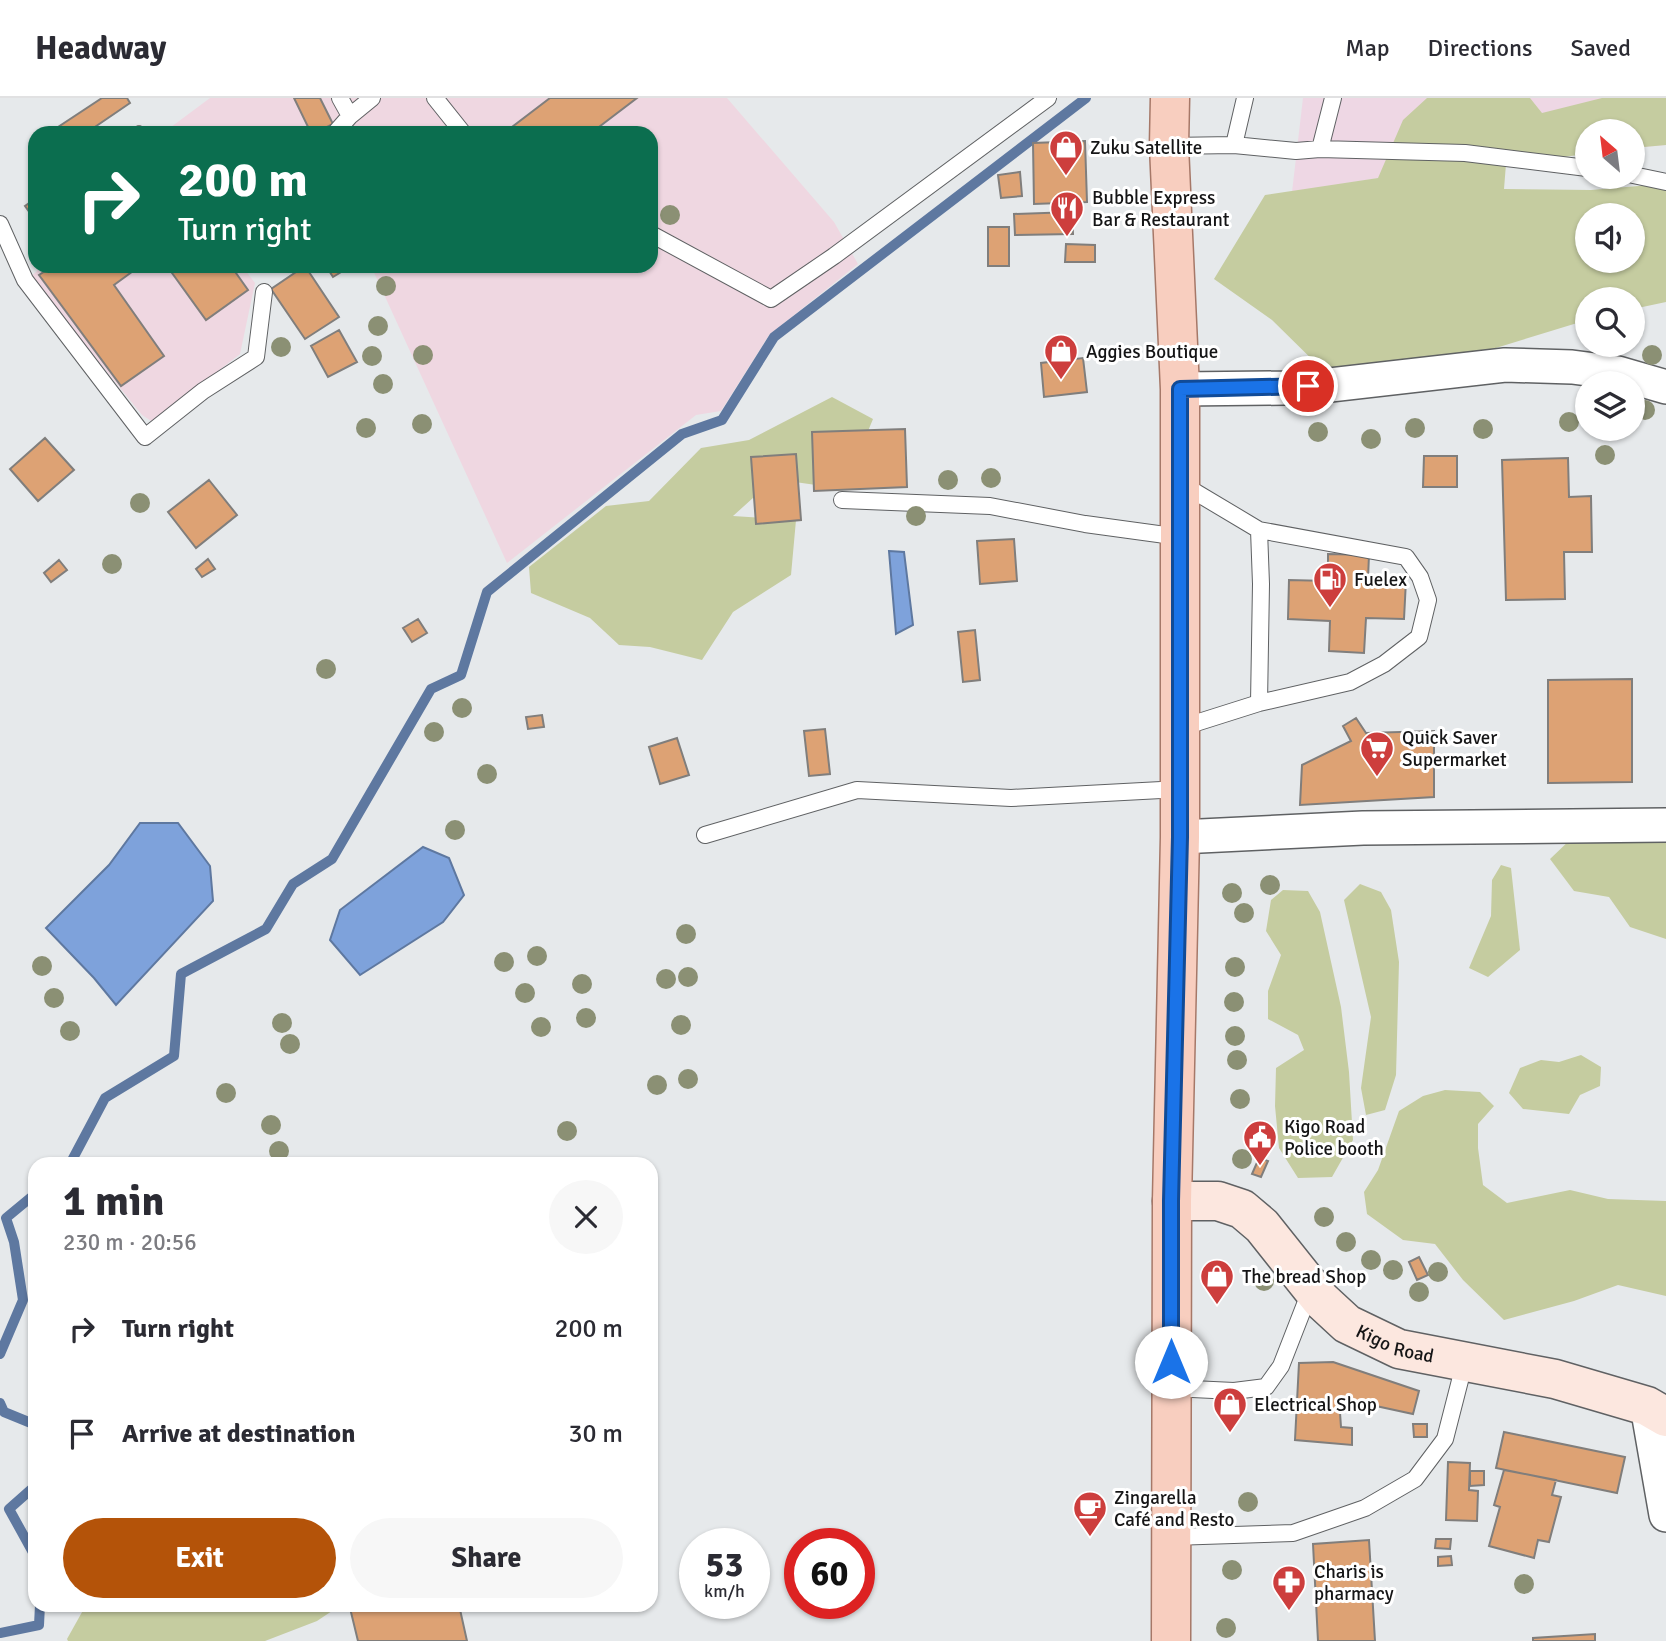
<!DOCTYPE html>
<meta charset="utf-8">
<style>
body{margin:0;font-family:Signika,sans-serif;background:#f7f7f7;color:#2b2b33;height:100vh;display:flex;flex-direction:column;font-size:26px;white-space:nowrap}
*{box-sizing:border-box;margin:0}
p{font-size:23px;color:#7c7c81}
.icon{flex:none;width:38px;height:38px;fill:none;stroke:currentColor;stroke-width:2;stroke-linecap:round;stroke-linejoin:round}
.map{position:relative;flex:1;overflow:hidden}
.details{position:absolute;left:28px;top:1059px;width:630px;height:455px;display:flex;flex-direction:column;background:#fff;border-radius:21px;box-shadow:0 2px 5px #0004}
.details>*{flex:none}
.hud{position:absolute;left:28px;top:28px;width:630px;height:147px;border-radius:21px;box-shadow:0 2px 5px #0004;background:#0b6e4f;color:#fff;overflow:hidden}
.needle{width:46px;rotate:332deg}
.controls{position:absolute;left:1575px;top:21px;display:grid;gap:14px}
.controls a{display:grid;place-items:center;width:70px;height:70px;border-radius:50%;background:#fff;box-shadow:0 2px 5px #0004;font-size:35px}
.speed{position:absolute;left:679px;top:1430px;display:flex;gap:14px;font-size:35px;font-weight:700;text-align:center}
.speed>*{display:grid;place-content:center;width:91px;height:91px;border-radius:50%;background:#fff;box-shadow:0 2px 5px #0004;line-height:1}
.speed small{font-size:18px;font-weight:400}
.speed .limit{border:10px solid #d22;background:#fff;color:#111}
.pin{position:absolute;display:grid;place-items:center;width:60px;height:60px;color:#fff;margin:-30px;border:4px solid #fff;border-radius:50%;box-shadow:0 2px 7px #0007}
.me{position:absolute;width:77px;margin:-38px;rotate:0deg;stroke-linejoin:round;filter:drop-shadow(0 0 5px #0008)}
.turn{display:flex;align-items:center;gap:24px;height:147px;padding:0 35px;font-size:32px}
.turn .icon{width:91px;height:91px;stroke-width:2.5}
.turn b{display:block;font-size:49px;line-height:60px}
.round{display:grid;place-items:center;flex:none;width:74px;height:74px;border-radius:37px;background:#f7f7f7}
.headline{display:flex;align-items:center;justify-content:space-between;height:119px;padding:0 35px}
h1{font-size:42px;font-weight:800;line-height:52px}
.primary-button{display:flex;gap:14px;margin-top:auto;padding:14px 35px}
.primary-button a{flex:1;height:80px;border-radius:42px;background:#b45309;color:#fff;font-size:28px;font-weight:800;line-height:80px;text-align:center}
.primary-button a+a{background:#f7f7f7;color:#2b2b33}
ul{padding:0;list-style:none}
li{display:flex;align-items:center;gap:21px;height:105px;padding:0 35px}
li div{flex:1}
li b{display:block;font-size:26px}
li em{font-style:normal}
header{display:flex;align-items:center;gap:42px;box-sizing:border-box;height:98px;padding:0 35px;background:#fff;border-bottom:2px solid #e1e1e2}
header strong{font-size:33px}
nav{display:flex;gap:38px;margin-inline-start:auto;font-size:24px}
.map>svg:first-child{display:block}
.industrial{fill:#eed7e4}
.education{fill:#efd7e1}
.green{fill:#c5cca0;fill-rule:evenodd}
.water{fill:#7ea2db;stroke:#5e78a0;stroke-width:2}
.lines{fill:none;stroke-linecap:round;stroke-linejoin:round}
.stream{stroke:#5e78a0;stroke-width:10}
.building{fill:#dda274;stroke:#807e7c;stroke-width:2}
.lane-casing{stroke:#5f6163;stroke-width:18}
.street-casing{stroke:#5f6163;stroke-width:36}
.secondary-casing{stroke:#5f6163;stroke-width:41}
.primary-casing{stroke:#a67868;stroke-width:41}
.lane{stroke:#fff;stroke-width:16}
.street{stroke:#fff;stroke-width:33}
.secondary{stroke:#fce7df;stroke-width:38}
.primary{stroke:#f8cebf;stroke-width:38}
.tree{fill:#8b9074}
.route-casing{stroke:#114b97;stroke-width:18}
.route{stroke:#1a73e8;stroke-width:12}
.labels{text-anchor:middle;stroke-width:6;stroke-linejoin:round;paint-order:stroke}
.poi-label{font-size:19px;fill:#151516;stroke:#fff;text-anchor:start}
.street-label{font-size:19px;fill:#151516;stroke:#fff}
</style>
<header>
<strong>Headway</strong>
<nav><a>Map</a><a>Directions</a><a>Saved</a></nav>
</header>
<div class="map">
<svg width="1666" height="1543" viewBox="0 0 1666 1543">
<rect width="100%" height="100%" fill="#e6e9eb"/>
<path class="industrial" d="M1303,0H1666V47L1633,50V33H1587L1378,80L1292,94Z"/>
<path class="education" d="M210,0H727L834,124L858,166L769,237L721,313L696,317L507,465L371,168H651V35H163Z
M43,168H242L255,185L240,256L153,324L142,317L30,179Z"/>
<path class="green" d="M1427,0H1530L1542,15L1602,0H1666V47L1633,50V33H1587V56L1506,66L1504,91L1591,92L1662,86L1666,88V204L1633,211V201H1587V222L1473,257L1332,281L1272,222L1214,181L1265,97L1378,80L1403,22ZM1587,117H1633V163H1587Z
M832,299L873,321L844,391L774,381L733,418L796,422L791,477L733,514L702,562L650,549L619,547L590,520L531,495L529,469L606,408L649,403L701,350L749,342Z
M1572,740L1666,741V841L1630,829L1609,799L1574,793L1550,761Z
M1501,767L1511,770L1520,852L1488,879L1469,870L1491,818L1492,782Z
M1360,786L1381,794L1391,812L1399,864L1396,977L1385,1012L1366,1017L1361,990L1371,919L1344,802Z
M1283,792L1308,793L1320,814L1341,909L1349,974L1353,1042L1332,1079L1298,1080L1279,1050L1275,1008L1276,970L1304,952L1298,937L1268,921V893L1281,857L1266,833L1271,802Z
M1581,957L1601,969L1600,988L1580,997L1569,1016L1523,1011L1509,995L1520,970L1541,962L1559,964Z
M1445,992L1480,994L1494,1008L1478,1026V1050L1483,1087L1507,1105L1570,1092L1608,1101L1666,1103V1198L1618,1187L1574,1203L1504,1222L1463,1182L1435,1146L1403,1142L1367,1116L1364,1094L1378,1072L1399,1013L1423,998Z
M86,1507H341L317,1523L265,1543H68L67,1541Z"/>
<path class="water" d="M889,453L904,454L913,527L896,536Z
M140,725H178L210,768L213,803L116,907L94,880L46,830L109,767Z
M423,749L449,760L464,797L443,824L360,877L330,842L340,812Z"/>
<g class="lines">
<path class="stream" d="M70,1066L105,1000L174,958L181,876L266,831L293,786L332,761L431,591L461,577L487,494L682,336L722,322L774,239L1086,0
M0,1256L23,1202L14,1144L6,1120L35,1096
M0,1305L4,1314L31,1325L35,1329
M35,1388L9,1411L35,1458
M0,1535L39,1527L40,1507"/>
</g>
<path class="building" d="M102,0H127L130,5L86,35H49Z
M294,0H320L333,26L315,35H311Z
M550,0H637L591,35H504Z
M135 32a4 4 0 1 1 8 0a4 4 0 1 1-8 0Z
M1085,43L1087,104L1034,106L1033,45Z
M1020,74L1022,98L1001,100L998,77Z
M35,101V122L25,108Z
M1072,114L1073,136L1015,137L1014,116Z
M988,129H1009V168H988Z
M1066,146L1095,147V164H1065Z
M53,168H140L114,187L164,258L121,288L39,177Z
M167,168H231L248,192L206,222Z
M305,168L339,219L305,241L271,191Z
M326,168H351L333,179Z
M339,232L357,264L328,279L311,248Z
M1083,260L1087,294L1044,299L1041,265Z
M1290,267L1315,268V285H1289Z
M905,331L907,389L814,393L812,334Z
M45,340L74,372L38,403L10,371Z
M796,356L801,422L756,426L751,359Z
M1424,358H1457V389H1423Z
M1568,360L1569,399L1591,398L1592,454H1564L1565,501L1506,502L1502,362Z
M209,382L237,417L196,450L168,414Z
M1014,441L1017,483L980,486L977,443Z
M1328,456L1369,457L1368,481L1406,482L1404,521L1366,520L1364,555L1329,553L1330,523L1288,521L1289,482L1328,483Z
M208,461L215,471L202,479L196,471Z
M59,462L67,472L51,484L44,475Z
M418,521L427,535L412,544L403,530Z
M975,532L980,582L963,584L958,534Z
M1632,581V684L1548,685V582Z
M542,617L544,629L528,631L526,619Z
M1356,620L1366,635L1434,633V699L1300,707L1302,667L1351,643L1343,628Z
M825,631L830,676L809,678L804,633Z
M677,640L689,677L660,686L649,649Z
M1257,1045L1267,1046L1266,1052L1256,1051Z
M1259,1060L1268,1063L1261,1079L1252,1076Z
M1419,1159L1428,1177L1417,1182L1409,1164Z
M1333,1264L1419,1293L1413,1316L1339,1300L1341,1329L1352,1330V1347L1295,1342L1299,1265Z
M1413,1326H1427V1339H1414Z
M1504,1334L1625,1359L1617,1395L1496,1370Z
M1448,1364L1470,1365L1469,1392L1478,1393L1477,1423L1446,1422Z
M1504,1372L1556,1382L1552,1397L1561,1399L1549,1444L1538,1442L1534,1460L1489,1448L1500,1409L1494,1407Z
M1470,1373H1484V1387L1470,1388Z
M1436,1441H1451L1450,1451L1435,1450Z
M1369,1442L1375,1543H1318L1313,1446Z
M1451,1458L1452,1467L1438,1468V1459Z
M364,1507H459L467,1543H358L350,1510Z
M1595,1536V1543H1533V1540Z"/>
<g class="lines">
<g class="lane-casing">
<path id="lane" d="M340,0L350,18L372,0
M435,0L463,35
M335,35L350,18
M1234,47L1245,0
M1169,48L1234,47L1296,53L1320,51L1333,0
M1320,51L1465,55L1587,70
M1633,77L1666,84
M0,126L25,182L145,339L203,293L256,259L264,194
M651,136L771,201L834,158L1048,0
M842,402L990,408L1085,426L1180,439
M1259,605L1350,584L1384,566L1419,539L1428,502L1420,479L1406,459L1259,432
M1180,630L1259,605L1261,486L1259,432L1182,386
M705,737L857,692L1011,700L1180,691
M1171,1290L1234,1293L1266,1289L1281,1268L1311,1191
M1172,1439L1293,1435L1365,1410L1415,1381L1445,1341L1465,1263"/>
</g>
<g class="street-casing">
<path id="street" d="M1180,291L1285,290L1330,287L1505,267L1572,269L1618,275L1666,289
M1180,739L1363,730L1666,727
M1647,1308L1666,1417"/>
</g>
<g class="secondary-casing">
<g id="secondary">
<path id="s1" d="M1172,1103H1218L1242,1111L1262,1128L1321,1202L1347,1226L1399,1251L1555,1281L1647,1308L1666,1319"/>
</g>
</g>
<g class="primary-casing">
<path id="primary" d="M1170,0L1169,48L1180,291V739L1172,1103L1171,1543"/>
</g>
<use href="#lane" class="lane"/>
<use href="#street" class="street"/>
<use href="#secondary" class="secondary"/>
<use href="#primary" class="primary"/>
</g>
<g class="tree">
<circle cx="670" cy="117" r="10"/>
<circle cx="386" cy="188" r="10"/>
<circle cx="378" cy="228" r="10"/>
<circle cx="281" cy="249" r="10"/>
<circle cx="423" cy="257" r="10"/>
<circle cx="1652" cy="257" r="10"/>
<circle cx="372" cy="258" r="10"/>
<circle cx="383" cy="286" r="10"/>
<circle cx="1645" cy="312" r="10"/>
<circle cx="1569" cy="324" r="10"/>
<circle cx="422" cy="326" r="10"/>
<circle cx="366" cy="330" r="10"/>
<circle cx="1415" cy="330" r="10"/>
<circle cx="1483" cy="331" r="10"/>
<circle cx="1318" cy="334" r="10"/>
<circle cx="1371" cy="341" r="10"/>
<circle cx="1605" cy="357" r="10"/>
<circle cx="991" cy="380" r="10"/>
<circle cx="948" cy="382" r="10"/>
<circle cx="140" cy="405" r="10"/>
<circle cx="916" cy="418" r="10"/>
<circle cx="112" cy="466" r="10"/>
<circle cx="326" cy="571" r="10"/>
<circle cx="462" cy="610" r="10"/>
<circle cx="434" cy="634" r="10"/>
<circle cx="487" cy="676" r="10"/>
<circle cx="455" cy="732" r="10"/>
<circle cx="1270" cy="787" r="10"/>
<circle cx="1232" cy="795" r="10"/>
<circle cx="1244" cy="815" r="10"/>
<circle cx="686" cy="836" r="10"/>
<circle cx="537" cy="858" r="10"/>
<circle cx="504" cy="864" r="10"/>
<circle cx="42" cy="868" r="10"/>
<circle cx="1235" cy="869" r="10"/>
<circle cx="688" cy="879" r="10"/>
<circle cx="666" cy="881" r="10"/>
<circle cx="582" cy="886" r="10"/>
<circle cx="525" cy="895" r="10"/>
<circle cx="54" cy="900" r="10"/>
<circle cx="1234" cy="904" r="10"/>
<circle cx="586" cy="920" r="10"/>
<circle cx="282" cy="925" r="10"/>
<circle cx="681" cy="927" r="10"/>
<circle cx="541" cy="929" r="10"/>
<circle cx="70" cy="933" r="10"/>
<circle cx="1235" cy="938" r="10"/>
<circle cx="290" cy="946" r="10"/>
<circle cx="1237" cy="962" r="10"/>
<circle cx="688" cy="981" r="10"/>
<circle cx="657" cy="987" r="10"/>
<circle cx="226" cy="995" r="10"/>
<circle cx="1240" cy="1001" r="10"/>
<circle cx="271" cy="1027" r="10"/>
<circle cx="567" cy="1033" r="10"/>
<circle cx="279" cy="1053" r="10"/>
<circle cx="1242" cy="1061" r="10"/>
<circle cx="1324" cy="1119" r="10"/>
<circle cx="1346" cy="1144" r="10"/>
<circle cx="1371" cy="1162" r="10"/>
<circle cx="1393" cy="1172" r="10"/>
<circle cx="1438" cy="1174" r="10"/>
<circle cx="1264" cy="1183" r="10"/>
<circle cx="1419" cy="1194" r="10"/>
<circle cx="1248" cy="1404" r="10"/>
<circle cx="1232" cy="1472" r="10"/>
<circle cx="1524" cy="1486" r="10"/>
<circle cx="1226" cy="1530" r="10"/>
</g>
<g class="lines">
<g class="route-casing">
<path id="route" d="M1171,1264V1103L1180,739V291L1308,288"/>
</g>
<use href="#route" class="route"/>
</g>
<defs>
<g id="shop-pin" transform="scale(1.75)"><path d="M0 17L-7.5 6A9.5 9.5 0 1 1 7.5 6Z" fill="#cd3e3d" stroke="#fff"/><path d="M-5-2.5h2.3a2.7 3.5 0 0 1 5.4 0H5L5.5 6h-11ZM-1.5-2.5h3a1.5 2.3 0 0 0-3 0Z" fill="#fff"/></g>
<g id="restaurant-pin" transform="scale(1.75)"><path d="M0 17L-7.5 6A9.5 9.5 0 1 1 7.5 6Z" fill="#cd3e3d" stroke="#fff"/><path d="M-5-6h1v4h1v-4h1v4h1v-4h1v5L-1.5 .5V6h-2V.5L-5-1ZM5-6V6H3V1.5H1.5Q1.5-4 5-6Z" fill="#fff"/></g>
<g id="fuel-pin" transform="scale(1.75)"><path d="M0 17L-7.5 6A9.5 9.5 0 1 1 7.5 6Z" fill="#cd3e3d" stroke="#fff"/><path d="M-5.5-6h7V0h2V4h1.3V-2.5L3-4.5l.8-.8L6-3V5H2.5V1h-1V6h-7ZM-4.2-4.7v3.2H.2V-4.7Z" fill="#fff"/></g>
<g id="supermarket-pin" transform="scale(1.75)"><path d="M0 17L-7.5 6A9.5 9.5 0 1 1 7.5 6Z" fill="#cd3e3d" stroke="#fff"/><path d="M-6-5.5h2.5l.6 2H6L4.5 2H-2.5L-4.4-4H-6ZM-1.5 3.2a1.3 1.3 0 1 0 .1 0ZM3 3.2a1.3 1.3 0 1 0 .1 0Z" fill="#fff"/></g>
<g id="civic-pin" transform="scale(1.75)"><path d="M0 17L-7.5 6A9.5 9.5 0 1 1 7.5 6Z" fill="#cd3e3d" stroke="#fff"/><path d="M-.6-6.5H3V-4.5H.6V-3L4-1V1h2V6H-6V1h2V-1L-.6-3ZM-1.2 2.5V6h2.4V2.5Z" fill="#fff"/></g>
<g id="cafe-pin" transform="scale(1.75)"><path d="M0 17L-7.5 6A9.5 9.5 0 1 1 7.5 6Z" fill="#cd3e3d" stroke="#fff"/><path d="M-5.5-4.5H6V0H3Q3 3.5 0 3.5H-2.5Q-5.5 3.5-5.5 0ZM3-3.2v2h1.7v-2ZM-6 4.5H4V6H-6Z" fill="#fff"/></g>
<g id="pharmacy-pin" transform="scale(1.75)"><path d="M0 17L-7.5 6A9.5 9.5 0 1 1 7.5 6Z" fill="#cd3e3d" stroke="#fff"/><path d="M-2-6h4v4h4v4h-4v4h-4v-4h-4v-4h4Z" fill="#fff"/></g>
</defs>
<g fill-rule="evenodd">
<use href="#shop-pin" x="1066" y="49"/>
<use href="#restaurant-pin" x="1067" y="110"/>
<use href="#shop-pin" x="1061" y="253"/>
<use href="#fuel-pin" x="1330" y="481"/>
<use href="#supermarket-pin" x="1377" y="650"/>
<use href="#civic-pin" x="1260" y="1039"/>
<use href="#shop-pin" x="1217" y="1178"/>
<use href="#shop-pin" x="1230" y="1306"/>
<use href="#cafe-pin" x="1090" y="1410"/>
<use href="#pharmacy-pin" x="1289" y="1484"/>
</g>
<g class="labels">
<g class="poi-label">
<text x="1090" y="56">Zuku Satellite</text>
<text x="1092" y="106">Bubble Express<tspan x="1092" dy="22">Bar &amp; Restaurant</tspan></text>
<text x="1086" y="260">Aggies Boutique</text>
<text x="1354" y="488">Fuelex</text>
<text x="1402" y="646">Quick Saver<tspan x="1402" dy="22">Supermarket</tspan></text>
<text x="1284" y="1035">Kigo Road<tspan x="1284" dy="22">Police booth</tspan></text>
<text x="1242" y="1185">The bread Shop</text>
<text x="1254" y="1313">Electrical Shop</text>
<text x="1114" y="1406">Zingarella<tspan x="1114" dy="22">Café and Resto</tspan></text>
<text x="1314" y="1480">Charis is<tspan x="1314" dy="22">pharmacy</tspan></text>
</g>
<g class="street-label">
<text dy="7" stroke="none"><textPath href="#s1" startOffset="280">Kigo Road</textPath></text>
</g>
</g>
</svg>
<div class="controls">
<a><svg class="needle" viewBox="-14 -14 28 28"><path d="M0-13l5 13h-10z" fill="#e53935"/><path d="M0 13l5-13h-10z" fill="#7c7c81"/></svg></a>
<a><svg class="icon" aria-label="sound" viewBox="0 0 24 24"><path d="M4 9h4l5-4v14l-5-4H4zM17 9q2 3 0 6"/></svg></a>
<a><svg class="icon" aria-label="search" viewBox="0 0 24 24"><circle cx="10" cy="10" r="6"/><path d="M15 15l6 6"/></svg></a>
<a><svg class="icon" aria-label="layers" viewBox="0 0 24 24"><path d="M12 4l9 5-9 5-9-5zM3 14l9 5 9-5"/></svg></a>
</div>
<div class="speed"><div>53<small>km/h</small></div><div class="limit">60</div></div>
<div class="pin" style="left:1308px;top:288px;background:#d93025"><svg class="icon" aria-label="arrive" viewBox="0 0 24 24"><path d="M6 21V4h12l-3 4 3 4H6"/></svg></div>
<svg class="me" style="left:1171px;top:1264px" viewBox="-20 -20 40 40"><circle r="19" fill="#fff"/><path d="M0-13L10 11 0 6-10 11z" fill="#1a73e8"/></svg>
<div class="hud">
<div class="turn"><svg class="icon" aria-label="right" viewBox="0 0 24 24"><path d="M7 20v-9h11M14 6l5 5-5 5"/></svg><div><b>200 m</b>Turn right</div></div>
</div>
<section class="details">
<div class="headline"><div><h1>1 min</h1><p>230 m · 20:56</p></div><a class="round"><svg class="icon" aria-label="close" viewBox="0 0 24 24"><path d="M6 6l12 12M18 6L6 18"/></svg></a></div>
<ul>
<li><svg class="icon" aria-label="right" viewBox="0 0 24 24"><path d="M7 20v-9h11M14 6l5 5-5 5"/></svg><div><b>Turn right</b></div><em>200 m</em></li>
<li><svg class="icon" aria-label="arrive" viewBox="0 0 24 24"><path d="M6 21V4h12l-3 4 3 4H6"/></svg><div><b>Arrive at destination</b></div><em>30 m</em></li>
</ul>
<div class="primary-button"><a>Exit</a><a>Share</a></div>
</section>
</div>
